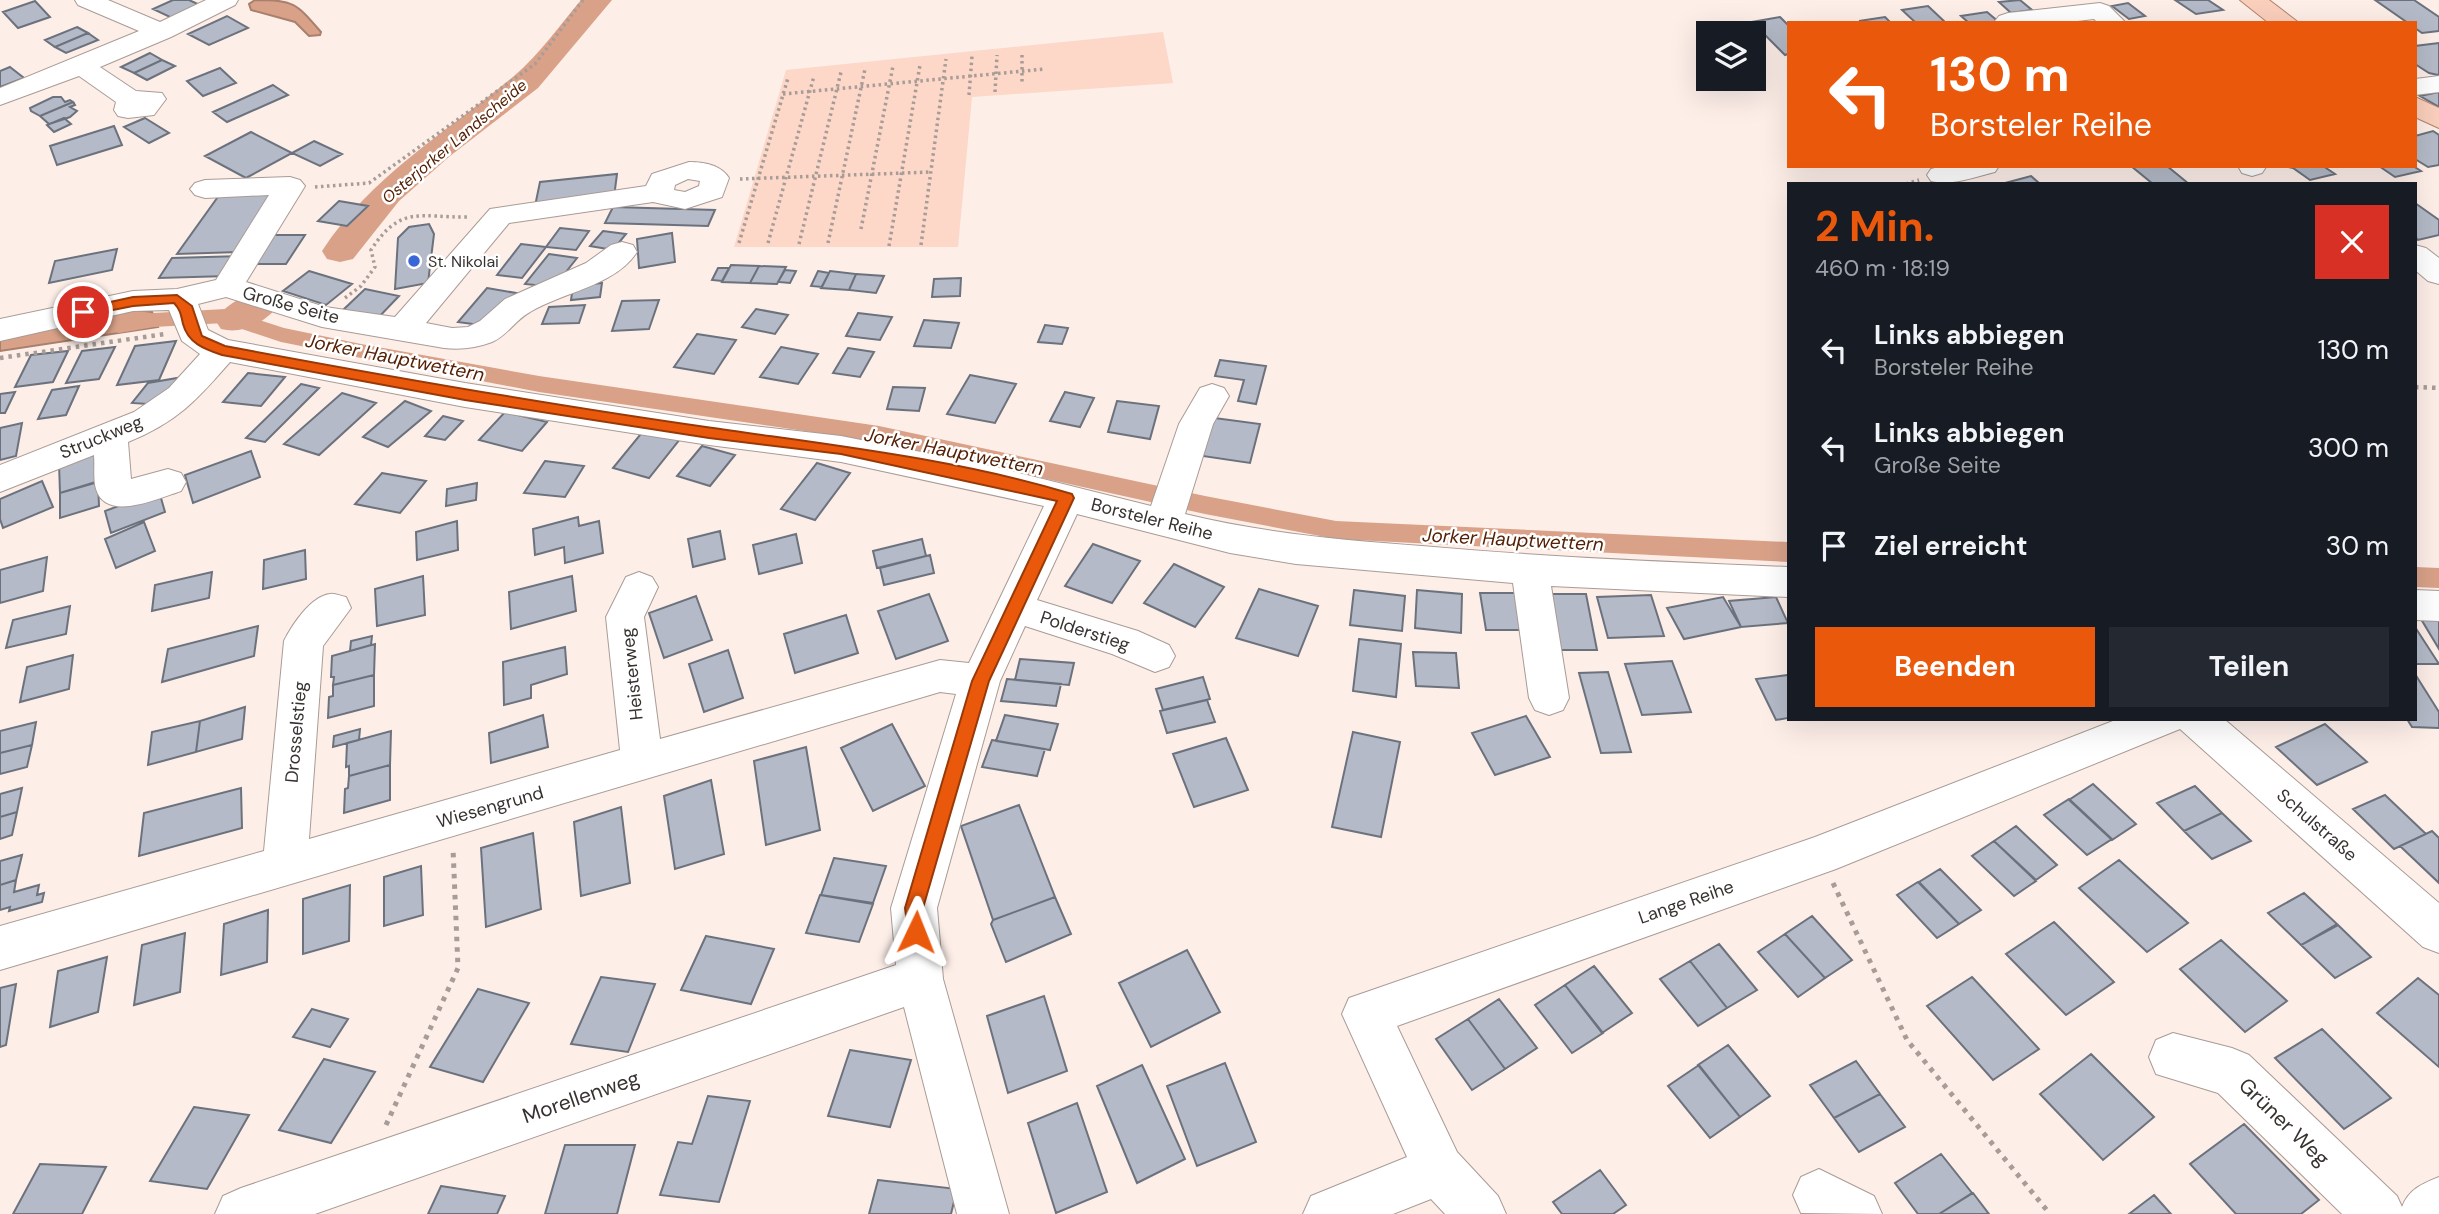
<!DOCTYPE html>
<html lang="de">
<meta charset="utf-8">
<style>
body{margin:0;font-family:"DM Sans",sans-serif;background:#242831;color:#f1f3f6;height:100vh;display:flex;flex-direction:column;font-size:26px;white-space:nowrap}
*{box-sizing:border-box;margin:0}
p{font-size:23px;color:#9ea1a6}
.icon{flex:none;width:38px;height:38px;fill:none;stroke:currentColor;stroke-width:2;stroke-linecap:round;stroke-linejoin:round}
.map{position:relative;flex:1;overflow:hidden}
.drawer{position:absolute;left:1787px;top:182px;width:630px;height:539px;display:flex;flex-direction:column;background:#171b24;border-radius:0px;box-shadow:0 7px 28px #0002}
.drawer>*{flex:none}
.banner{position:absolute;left:1787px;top:21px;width:630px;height:147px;border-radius:0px;box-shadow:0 7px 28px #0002;background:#ea580c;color:#fff;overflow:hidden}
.fabs{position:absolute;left:1696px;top:21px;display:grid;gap:14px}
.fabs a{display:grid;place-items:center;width:70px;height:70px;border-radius:0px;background:#171b24;box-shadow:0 7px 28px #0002;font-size:35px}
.pin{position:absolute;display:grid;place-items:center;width:60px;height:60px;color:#fff;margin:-30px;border:4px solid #fff;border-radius:50%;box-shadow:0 2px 7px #0007}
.me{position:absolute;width:77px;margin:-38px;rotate:2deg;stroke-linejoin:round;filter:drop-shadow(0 0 5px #0008)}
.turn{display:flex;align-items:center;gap:24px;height:147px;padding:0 28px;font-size:32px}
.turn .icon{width:91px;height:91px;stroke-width:2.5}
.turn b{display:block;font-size:49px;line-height:60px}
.round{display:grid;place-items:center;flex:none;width:74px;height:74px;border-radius:0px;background:#242831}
.headline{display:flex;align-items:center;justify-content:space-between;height:119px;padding:0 28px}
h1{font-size:42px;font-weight:700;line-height:52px;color:#ea580c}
.cta{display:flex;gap:14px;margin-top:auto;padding:14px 28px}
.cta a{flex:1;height:80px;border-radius:0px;background:#ea580c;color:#fff;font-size:28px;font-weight:700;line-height:80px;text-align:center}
.cta a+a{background:#242831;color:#f1f3f6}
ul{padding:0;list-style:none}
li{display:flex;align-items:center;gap:21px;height:98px;padding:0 28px}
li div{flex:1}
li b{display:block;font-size:26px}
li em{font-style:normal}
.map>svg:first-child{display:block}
.green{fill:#fdd7c7}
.water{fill:#d9a188;stroke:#a8806d;stroke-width:2}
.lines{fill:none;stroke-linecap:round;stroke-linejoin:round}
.canal{fill:#d9a188;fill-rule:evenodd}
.river{fill:#d9a188;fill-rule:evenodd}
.building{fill:#b4bac7;stroke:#6c727d;stroke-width:2}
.minor-casing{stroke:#a99b95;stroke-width:2}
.major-casing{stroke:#b4836e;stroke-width:2}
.path-far2{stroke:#a79c98;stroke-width:3.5;stroke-dasharray:2.5 3.5;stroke-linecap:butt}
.path-far1{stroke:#a79c98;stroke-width:4.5;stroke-dasharray:3.5 5;stroke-linecap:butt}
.path{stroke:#a79c98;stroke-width:5;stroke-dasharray:4.5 6;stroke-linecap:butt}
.minor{fill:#fff;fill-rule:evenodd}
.major{fill:#facfbc;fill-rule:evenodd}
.route{fill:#ea580c;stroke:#983908;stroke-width:2}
.poi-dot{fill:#3967d7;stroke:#fff;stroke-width:2.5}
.labels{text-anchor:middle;stroke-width:5;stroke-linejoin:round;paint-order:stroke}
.far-water-label{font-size:16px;font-style:italic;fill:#542106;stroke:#fff}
.far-poi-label{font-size:16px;fill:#37322f;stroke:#fff;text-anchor:start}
.street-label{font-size:18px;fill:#37322f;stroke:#fff}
.water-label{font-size:19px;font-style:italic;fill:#542106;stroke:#fff}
.near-street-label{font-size:21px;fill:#37322f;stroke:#fff}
</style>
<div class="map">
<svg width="2439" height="1214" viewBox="0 0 2439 1214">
<rect width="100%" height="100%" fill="#fdeee8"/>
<path class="green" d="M1163,32L1173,83L972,97L958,247H734L786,70Z"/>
<path class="water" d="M255,0C294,0 296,3 321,32L320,35L309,36L295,22L251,10L249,4Z
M129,309L152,312L158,327L0,351V336Z"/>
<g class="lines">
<path class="canal" d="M225,309L284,328L361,344L539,376L879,426L1205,496L1336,521L1788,542V562L1336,539L1205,514L879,442L539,392L361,358L281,342L224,323L154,327L119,333L111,331L108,326L111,321L154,313Z
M2415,567L2439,568V588L2415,587Z"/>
<path class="river" d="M581,0H612L538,88L450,156L399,201L353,259L340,262L327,259L322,251C372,175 446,133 514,76C539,55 560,25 581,0Z
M261,291L274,294L280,303C267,322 243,335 221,329L215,320C225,305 244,295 261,291Z"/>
</g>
<path class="building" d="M173,0H189L200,5L172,18L153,9Z
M2020,0L2032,10L2011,13L1999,2Z
M2175,0H2208L2223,10L2196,14Z
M2375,0H2414L2439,17V31L2422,33L2415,28V23H2408Z
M35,1L50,17L18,28L3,12Z
M2128,3L2145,16L2129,19L2112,6Z
M1928,6L1946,23H1916L1902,10Z
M1987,12L2000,23H1969L1961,16Z
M227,16L248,28L209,45L188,34Z
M1780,17L1788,25V54L1785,55L1752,22Z
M1885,17L1891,23L1859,21Z
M77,27L88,33L55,47L45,40Z
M88,33L98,40L66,53L55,47Z
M2439,43V75H2438L2429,73L2415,64V46Z
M150,53L162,60L134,73L121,67Z
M162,60L175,66L147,80L134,73Z
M10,67L24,78L0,87V71Z
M220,68L236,83L203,96L187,81Z
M273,85L288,95L227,122L213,112Z
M2439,92V107L2420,96Z
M53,97H61L65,102L70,100L73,102L40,116L31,111L30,108Z
M73,102L75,105L70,107L77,111L70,117L49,124L40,116Z
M64,118L71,124L54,132L47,125Z
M145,118L169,133L149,143L124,127Z
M114,126L122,145L57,165L50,146Z
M2433,131L2439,135V165L2428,167L2415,159V136Z
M251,132L292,153L246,178L205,156Z
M314,141L342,154L320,166L292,153Z
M2131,166H2167L2189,184H2153Z
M2284,166H2323L2335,174L2310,180L2293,168Z
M2379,166H2413L2421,171L2395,177Z
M617,174L614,197L535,206L540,182Z
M2031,176L2040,184L2005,183Z
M279,192L239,252L177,254L220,194Z
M339,201L368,206L347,226L318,221Z
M2415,203L2439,220V235L2418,240L2415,237Z
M613,207L715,210L708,226L605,223Z
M429,224L434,234L428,283L395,289L398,238L409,227Z
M560,228L589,231L576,250L546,247Z
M603,231L626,234L613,250L590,246Z
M672,233L675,262L639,268L637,239Z
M274,235H305L286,264H254Z
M521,244L546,247L522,278L497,275Z
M117,249L112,270L49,283L55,261Z
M549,254L577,258L554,287L525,284Z
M241,256L228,276L159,278L172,258Z
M731,265L759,266L750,283L722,282Z
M759,266L786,267L777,284L750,283Z
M718,268H729L722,281L712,280Z
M785,270L796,271L790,283L778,282Z
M309,271L352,284L326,305L283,291Z
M818,271L829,273L822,287L811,286Z
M830,271L856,274L849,290L821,288Z
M856,274L884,276L876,293L849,290Z
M961,278L960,296L932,297L934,279Z
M602,283L600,297L571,300L573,286Z
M487,288L516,293L487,326L458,322Z
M365,289L399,296L378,318L342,311Z
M659,300L649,329L612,331L622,301Z
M585,305L579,323L542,324L549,307Z
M756,309L788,315L775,334L742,327Z
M858,313L892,317L880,340L846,336Z
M924,320L959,323L951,348L914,346Z
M1045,325L1068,328L1062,344L1038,342Z
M697,334L736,340L714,374L674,367Z
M176,341L159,380L117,385L135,346Z
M115,347L99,379L66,383L82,351Z
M781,347L818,354L798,384L760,377Z
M848,348L874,352L860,377L833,373Z
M68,351L53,382L15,387L31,355Z
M1220,360L1266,366L1256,404L1238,401L1244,380L1215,376Z
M248,373L285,377L261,406L223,402Z
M970,375L1016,384L995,423L947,414Z
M183,377L162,405L132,403L148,383Z
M301,384L319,388L265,442L246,438Z
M79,386L66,415L38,419L52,390Z
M893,387L925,388L919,411L887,409Z
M15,392L5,413H0V394Z
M1065,392L1094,398L1080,427L1050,421Z
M342,393L376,403L319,455L284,444Z
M405,401L431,411L388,447L363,437Z
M1117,401L1159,406L1150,439L1108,432Z
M505,412L547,422L522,451L479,440Z
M443,416L463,421L445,440L425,436Z
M1207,417L1260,424L1250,463L1196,455Z
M22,423L16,456L0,460V428Z
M644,430L680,439L649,478L613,468Z
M702,446L735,455L710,486L677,476Z
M98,451L99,481L60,493L59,463Z
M251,451L260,477L193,503L185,475Z
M545,461L584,466L565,497L524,493Z
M817,463L850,473L815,520L781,509Z
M382,473L426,481L400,513L355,504Z
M42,481L53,507L3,528L0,519V499Z
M98,482L99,506L60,518V493Z
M477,483L476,500L446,506L447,489Z
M159,491L165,512L111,533L105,511Z
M578,517L579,526L599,521L603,553L565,563L564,547L535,555L533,529Z
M457,521L458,550L417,560L416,532Z
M144,522L155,551L116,568L105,539Z
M720,531L725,559L693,567L688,539Z
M796,534L802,563L759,574L753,545Z
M922,539L926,556L877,568L873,551Z
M1093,544L1140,561L1112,603L1065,586Z
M305,550L306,579L263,589L264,560Z
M930,555L934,573L884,585L880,568Z
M47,557L43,591L0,603V570Z
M1174,564L1224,587L1195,627L1144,603Z
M212,572L209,598L152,611L155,585Z
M423,576L425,615L377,626L375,589Z
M572,576L576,611L511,629L509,592Z
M1259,589L1318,606L1298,656L1236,638Z
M1354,590L1405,596L1402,631L1350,625Z
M1417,590L1462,594L1461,633L1415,628Z
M1480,593H1526L1533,630H1486Z
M929,594L948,641L896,659L878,611Z
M1541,594H1586L1597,650H1551Z
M1651,595L1664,636L1608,638L1597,597Z
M696,596L712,640L664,658L649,613Z
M1723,597L1741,627L1684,639L1667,608Z
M1776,597L1788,623L1741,627L1729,601Z
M70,606L66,634L6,648L13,620Z
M846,615L858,653L795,673L784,634Z
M2421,619L2439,620V649Z
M258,626L254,656L162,682L168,649Z
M2415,627L2439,664H2415Z
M372,636L371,645L350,651L351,641Z
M1359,639L1401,644L1396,697L1353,691Z
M375,644L374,675L333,685L334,677H331L332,656Z
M565,647L567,674L531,685V698L504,705L503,662Z
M728,650L743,698L704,712L689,664Z
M1413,652L1456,653L1459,688L1416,686Z
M73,655L69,689L20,702L27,667Z
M1020,659L1074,663L1069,685L1015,680Z
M1672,661L1691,712L1642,715L1625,664Z
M1608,672L1631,752L1601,753L1579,673Z
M2415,674L2439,712V728L2412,727L2407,719H2415Z
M374,675V706L328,718L329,697L333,696V685Z
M1788,675V718L1776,720L1756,679Z
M1203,677L1210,699L1163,710L1156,689Z
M1007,679L1061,684L1056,706L1001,701Z
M1207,700L1215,722L1167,733L1160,711Z
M245,707L242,739L196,752L200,721Z
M543,715L548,747L491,763L489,733Z
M1005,715L1058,724L1050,750L996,741Z
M1526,716L1550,757L1495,775L1472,733Z
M200,721L196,752L148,765L152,732Z
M36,722L32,745L0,753V731Z
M892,724L925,786L873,811L841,748Z
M2325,724L2367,762L2317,785L2276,747Z
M360,729L359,740L333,747L334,736Z
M391,731L390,765L349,776V766L346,767L347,743Z
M1353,732L1400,742L1381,837L1332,827Z
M1226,738L1248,790L1194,807L1173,754Z
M992,740L1045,749L1037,776L982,767Z
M32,745L27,767L0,774V753Z
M806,747L820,830L766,845L754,761Z
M390,765V800L344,813L345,789L348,788L349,776Z
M711,780L724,854L675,869L664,796Z
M2093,784L2136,824L2112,840L2069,800Z
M2195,786L2222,813L2184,831L2157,803Z
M22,788L17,812L0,817V794Z
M241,788L242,828L139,856L144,813Z
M2385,795L2426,834L2394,849L2353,809Z
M2069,799L2112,839L2087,855L2044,815Z
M1019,805L1055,897L993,920L961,826Z
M621,807L630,883L581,896L574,822Z
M17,812L12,835L0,839V817Z
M2222,813L2251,841L2212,859L2184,831Z
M2016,826L2057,865L2036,880L1994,841Z
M2432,831L2439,838V883L2400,846Z
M533,833L541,909L486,927L481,848Z
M1994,841L2036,881L2014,896L1972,856Z
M22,855L16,880L0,885V861Z
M834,858L886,866L873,903L821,895Z
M2119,860L2188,923L2147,952L2079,888Z
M421,866L423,915L384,926V877Z
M1940,869L1981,910L1959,924L1919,882Z
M16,880L14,892L39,885L37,895L44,893L42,902L9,911L10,907L0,910V885Z
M1918,882L1959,924L1937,938L1897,895Z
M350,885L349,941L303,954V899Z
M2304,893L2337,924L2301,945L2268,913Z
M820,895L873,904L859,942L806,933Z
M1055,897L1071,934L1006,962L991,924L993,920Z
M268,910L267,962L221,975L224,924Z
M1812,916L1852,960L1825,978L1785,934Z
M2054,922L2114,982L2066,1015L2006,954Z
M2338,925L2371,957L2335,978L2301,945Z
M185,933L180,992L134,1005L142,945Z
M1785,934L1825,978L1798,997L1758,952Z
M706,936L774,949L751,1004L681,990Z
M2221,940L2287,1001L2245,1032L2180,969Z
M1719,944L1757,990L1727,1008L1690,961Z
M1187,950L1220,1012L1151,1047L1119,983Z
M107,957L98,1012L50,1027L58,971Z
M1690,961L1727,1008L1698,1026L1660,979Z
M1594,966L1632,1013L1602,1033L1565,985Z
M601,977L655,984L628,1052L571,1044Z
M1972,977L2039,1049L1993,1080L1927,1006Z
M2418,978L2439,995V1067L2377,1013Z
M16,984L6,1045L0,1047V988Z
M1565,985L1603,1033L1572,1053L1535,1005Z
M478,989L529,1003L483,1082L430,1067Z
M1044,996L1067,1071L1008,1093L987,1016Z
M1499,999L1537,1048L1505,1069L1468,1019Z
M312,1009L348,1019L330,1047L293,1037Z
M1468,1019L1505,1069L1472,1090L1436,1039Z
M2322,1029L2391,1098L2344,1129L2275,1058Z
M1728,1045L1770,1096L1740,1117L1698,1065Z
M850,1050L911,1060L890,1127L828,1116Z
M2091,1054L2154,1117L2103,1160L2040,1094Z
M324,1059L375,1072L331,1143L279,1130Z
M1856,1061L1880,1094L1834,1118L1810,1085Z
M1225,1063L1256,1142L1197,1166L1167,1086Z
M1142,1065L1185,1159L1137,1183L1097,1086Z
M1699,1065L1740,1117L1710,1138L1668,1086Z
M1880,1094L1905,1127L1859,1152L1834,1118Z
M708,1096L750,1101L719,1202L660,1195L678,1142L692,1144Z
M1077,1103L1107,1192L1056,1213L1028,1123Z
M194,1107L249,1115L207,1189L150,1181Z
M2244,1124L2319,1200L2301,1214H2236L2190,1164Z
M565,1145H635L617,1214H545Z
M1941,1154L1972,1193L1939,1214H1918L1895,1183Z
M40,1164L106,1167L82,1214H13Z
M1600,1170L1626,1205L1613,1214H1562L1553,1202Z
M878,1180L957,1189L951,1214H869Z
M441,1186L505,1196L497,1214H428Z
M1973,1193L1989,1214H1939Z
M2154,1195L2171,1214H2129Z"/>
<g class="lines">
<g class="minor-casing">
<path id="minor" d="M75,0H108L160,22L206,0H238L235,5L171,37L100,67L136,91L162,93L166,99L154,115L128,118L118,116L114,110L116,102L79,76L0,105V88L139,31L78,5Z
M2100,3L2109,6L2126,23H2098L2094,19L2061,23L1995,21L1999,16L2008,13Z
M2439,76V92L2415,95V79Z
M689,162C704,162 721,165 729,178L722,197L685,209L653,202L509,223L426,323L452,328L468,327L480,321L505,299L586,263L611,245L622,242L633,245L637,252C615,286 563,292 530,312C515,320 507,336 492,342C476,348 461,350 444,348L322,327L226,297L198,304L208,330L228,340L465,383L709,421L841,436L991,466L1151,506L1179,424L1200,388L1212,384L1224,388L1229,396L1213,424L1185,514C1263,533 1341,540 1422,546C1544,557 1666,562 1788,567V597L1551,586L1569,698L1563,710L1549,715L1535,710L1529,698L1513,583L1296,564L1230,553L1077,514L1037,600L1138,631L1169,645L1175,656L1169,667L1155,672L1112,654L1025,626L1000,681L937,908L943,979L1009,1214H957L904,1007L315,1214H215L223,1196L241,1188L896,965L891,908L956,694L940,692L0,970V926L264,851L284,641C292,625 311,596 330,594C335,593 340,596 346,597L351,608L323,646L309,839L620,750L606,617L626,577L639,572L652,577L658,587L644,617L660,739L940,660L969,663L1044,506L841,462L709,445L465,407L230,362C196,401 177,422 128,442L131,479L168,469L181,473L186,482L181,491C159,498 106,523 96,489C93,479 95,466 94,455L0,492V465L134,412L169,388L200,354L182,341L169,310L133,311L0,341V319L133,291L177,289L216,280L269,195L205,198L195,195L190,189L195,183L205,180L290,177L300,180L305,186L246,282L325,307L395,317L490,209L646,186L652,174ZM688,179L700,181L699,186L685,192L674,190L675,185Z
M1942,166H1999L1995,172C1975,177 1951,186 1931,181L1927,175L1931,169Z
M2238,166H2266V167L2262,173L2252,176L2242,173Z
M2415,245L2426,248L2439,258V284L2428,281L2415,270Z
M2415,590L2439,591V621L2415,620Z
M2118,719H2224L2439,903V953L2423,947L2180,729L1836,869L1397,1026L1457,1152L1498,1196L1506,1214H1445L1431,1199L1393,1214H1303L1311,1196L1407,1157L1342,1014L1349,998L1815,837Z
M2173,1033L2232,1048L2249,1055L2397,1196L2402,1207C2409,1189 2422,1184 2439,1177V1214H2342L2218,1093L2156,1074L2149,1057L2156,1040Z
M1819,1169L1874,1196L1882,1214L1801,1213L1793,1195L1801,1177Z"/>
</g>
<g class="major-casing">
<path id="major" d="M2240,0H2269L2299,23H2269Z
M2415,97L2439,108V128L2415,117Z"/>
</g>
<path class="path-far2" d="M1022,55V84
M995,92L997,55
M783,94L1045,69
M969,95L972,56
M740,179L931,172
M1906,184L1919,180
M315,187L369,183L535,64L583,0
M861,229L893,66
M739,243L788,78
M768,243L814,76
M828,243L865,69
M799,244L841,72
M921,245L946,59
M889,246L920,65
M345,298L361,286L375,267L371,250C401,204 420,218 468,217"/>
<path class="path-far1" d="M0,358L165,334
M2415,387L2439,388"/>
<path class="path" d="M1833,883L1907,1040L2050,1214
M386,1125L458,968L453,848"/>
<use href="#minor" class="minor"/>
<use href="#major" class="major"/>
</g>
<path class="route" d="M177,295L192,306L202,336L225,346C385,376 545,404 706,427C829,445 953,458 1072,494L1074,498L989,681L923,908L925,932L923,938L916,940L909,938L905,908L972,681L1057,501L841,454L709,438L465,400L222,355C204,349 188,343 183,324C181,315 180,309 174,303L133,306L83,316L77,312L83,308L133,297Z"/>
<circle class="poi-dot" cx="414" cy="261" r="7"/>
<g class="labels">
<g class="far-water-label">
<text transform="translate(454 141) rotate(-40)" y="6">Osterjorker Landscheide</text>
</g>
<g class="far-poi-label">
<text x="428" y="267">St. Nikolai</text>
</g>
<g class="street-label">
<text transform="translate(291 305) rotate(15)" y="6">Große Seite</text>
<text transform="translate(101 437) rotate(-22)" y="6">Struckweg</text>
<text transform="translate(1152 519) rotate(14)" y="6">Borsteler Reihe</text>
<text transform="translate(1085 631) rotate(18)" y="6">Polderstieg</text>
<text transform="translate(632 674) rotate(-96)" y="6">Heisterweg</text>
<text transform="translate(296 732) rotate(-85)" y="6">Drosselstieg</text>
<text transform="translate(490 807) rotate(-16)" y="6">Wiesengrund</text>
<text transform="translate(2317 825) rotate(41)" y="6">Schulstraße</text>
<text transform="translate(1686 902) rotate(-19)" y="6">Lange Reihe</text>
</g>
<g class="water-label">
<text transform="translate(395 357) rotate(11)" y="7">Jorker Hauptwettern</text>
<text transform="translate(954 451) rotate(11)" y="7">Jorker Hauptwettern</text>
<text transform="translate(1513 539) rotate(3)" y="7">Jorker Hauptwettern</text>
</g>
<g class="near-street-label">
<text transform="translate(581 1097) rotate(-19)" y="7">Morellenweg</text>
<text transform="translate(2284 1122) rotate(44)" y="7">Grüner Weg</text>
</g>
</g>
</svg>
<div class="fabs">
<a><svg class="icon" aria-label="layers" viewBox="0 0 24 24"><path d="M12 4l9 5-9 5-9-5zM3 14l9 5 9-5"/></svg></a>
</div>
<div class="pin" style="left:83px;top:312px;background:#d93025"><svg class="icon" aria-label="arrive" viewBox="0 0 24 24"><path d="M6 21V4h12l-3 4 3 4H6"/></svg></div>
<svg class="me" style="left:916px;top:932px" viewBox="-20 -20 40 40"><path d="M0-17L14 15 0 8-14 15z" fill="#ea580c" stroke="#fff" stroke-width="4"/></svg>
<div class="banner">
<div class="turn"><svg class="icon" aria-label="left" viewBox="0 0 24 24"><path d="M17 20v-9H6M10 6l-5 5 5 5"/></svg><div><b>130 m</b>Borsteler Reihe</div></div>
</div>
<section class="drawer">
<div class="headline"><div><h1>2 Min.</h1><p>460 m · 18:19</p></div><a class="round" style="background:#d93025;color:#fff"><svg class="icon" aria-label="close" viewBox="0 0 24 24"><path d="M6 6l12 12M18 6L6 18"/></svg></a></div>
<ul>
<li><svg class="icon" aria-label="left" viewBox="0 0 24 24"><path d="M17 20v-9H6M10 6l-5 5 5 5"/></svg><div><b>Links abbiegen</b><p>Borsteler Reihe</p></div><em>130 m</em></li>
<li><svg class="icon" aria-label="left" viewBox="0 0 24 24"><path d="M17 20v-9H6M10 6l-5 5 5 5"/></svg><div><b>Links abbiegen</b><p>Große Seite</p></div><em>300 m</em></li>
<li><svg class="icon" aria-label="arrive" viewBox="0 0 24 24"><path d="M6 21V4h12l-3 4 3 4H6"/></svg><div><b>Ziel erreicht</b></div><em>30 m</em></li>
</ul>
<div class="cta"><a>Beenden</a><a>Teilen</a></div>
</section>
</div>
